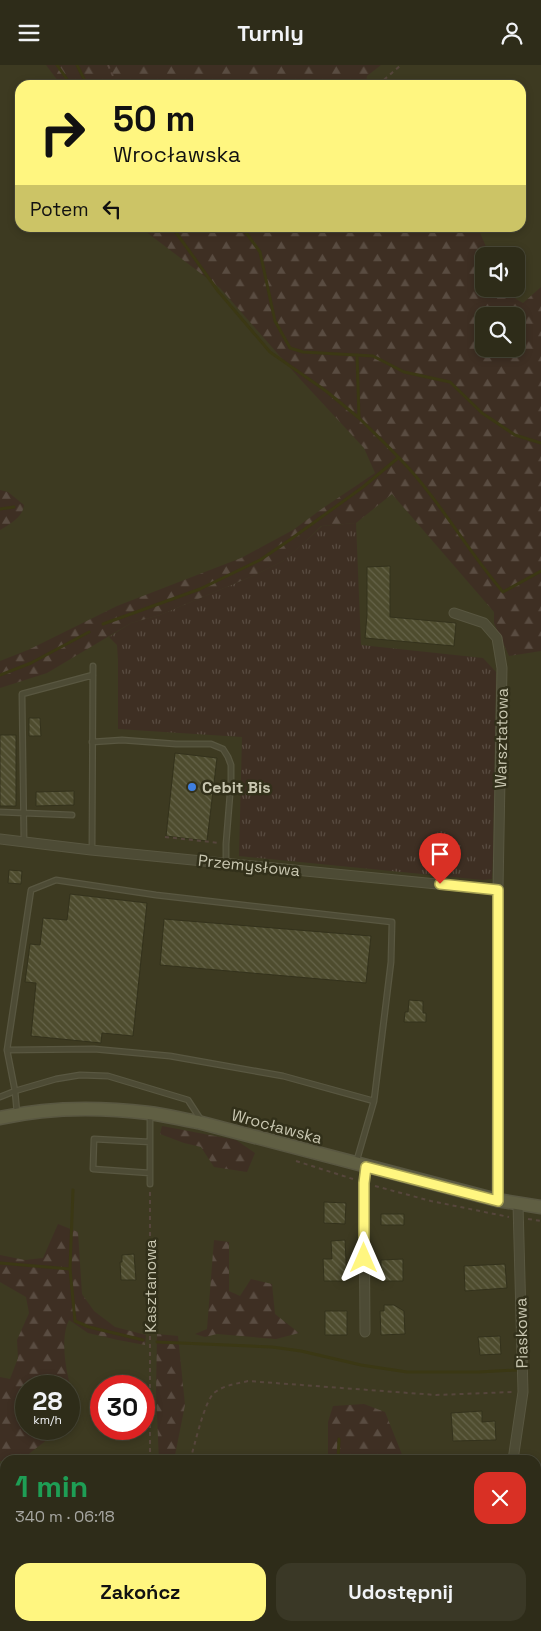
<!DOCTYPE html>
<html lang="pl">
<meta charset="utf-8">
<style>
body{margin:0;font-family:"Space Grotesk",sans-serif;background:#3a3826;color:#f1f3f6;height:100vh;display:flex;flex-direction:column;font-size:19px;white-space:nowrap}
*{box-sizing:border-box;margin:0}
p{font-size:16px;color:#a7a7a2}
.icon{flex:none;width:28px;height:28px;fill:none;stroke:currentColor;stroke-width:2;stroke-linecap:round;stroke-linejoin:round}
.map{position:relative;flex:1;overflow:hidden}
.sheet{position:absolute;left:0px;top:1390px;width:541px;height:176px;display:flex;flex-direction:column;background:#2e2c19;border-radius:15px 15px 0 0;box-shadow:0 2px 8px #0003,0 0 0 1px #494838}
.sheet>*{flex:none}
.hud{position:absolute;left:15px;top:15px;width:511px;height:152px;border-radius:15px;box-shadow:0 2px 8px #0003,0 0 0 1px #494838;background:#fff680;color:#111;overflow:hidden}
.buttons{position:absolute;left:475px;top:182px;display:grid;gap:10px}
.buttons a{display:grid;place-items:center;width:50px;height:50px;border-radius:10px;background:#2e2c19;box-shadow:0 2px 8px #0003,0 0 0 1px #494838;font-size:25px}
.speed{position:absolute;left:15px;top:1310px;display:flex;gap:10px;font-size:25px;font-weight:700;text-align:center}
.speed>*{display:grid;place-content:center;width:65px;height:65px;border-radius:50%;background:#2e2c19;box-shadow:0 2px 8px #0003,0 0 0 1px #494838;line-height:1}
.speed small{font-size:12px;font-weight:400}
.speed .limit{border:8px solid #d22;background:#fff;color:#111}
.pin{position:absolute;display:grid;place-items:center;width:42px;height:42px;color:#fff;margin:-51px -21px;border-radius:50% 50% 50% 0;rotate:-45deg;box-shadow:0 0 5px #0007}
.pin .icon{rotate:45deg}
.me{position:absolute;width:55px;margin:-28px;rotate:0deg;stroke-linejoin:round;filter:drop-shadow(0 0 4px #0008)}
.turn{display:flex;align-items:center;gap:18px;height:105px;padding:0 15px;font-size:22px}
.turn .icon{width:65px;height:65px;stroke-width:2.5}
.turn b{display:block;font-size:35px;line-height:42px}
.then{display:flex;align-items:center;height:48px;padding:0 15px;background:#0003;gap:10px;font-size:19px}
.round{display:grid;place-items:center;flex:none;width:52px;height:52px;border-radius:15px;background:#3a3826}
.overview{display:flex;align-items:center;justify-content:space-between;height:85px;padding:0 15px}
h1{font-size:30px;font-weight:700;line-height:38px;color:#1e9e55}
.primary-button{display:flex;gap:10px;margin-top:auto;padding:10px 15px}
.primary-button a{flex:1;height:58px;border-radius:15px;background:#fff680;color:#111;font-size:20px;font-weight:700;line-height:58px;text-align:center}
.primary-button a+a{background:#3a3826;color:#f1f3f6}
header{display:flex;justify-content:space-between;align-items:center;height:65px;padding:0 15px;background:#2e2c19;font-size:22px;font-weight:700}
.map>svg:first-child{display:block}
.grass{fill:url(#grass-tufts)}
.forest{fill:url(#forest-firs);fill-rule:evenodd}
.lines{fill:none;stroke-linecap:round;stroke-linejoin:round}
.stream{stroke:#3b3814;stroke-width:3}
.building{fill:url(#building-back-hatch);stroke:#34321c}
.lane-casing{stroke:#595741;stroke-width:7}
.street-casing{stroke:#595741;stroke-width:11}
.secondary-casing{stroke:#595741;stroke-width:15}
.path{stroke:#56463c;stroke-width:2;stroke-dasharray:4 4;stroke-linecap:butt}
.lane{stroke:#4d4b35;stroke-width:4.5}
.street{stroke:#4d4b35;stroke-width:9}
.secondary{stroke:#605f43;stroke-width:12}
.route-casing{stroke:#a6a053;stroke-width:12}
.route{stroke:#fff680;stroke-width:9}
.shop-dot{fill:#3f7fe0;stroke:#32301a;stroke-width:2}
.labels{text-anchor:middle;stroke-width:5;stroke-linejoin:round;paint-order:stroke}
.street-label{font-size:16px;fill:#c9c7b1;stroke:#32301a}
.poi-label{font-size:16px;font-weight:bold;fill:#c9c7b1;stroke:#32301a;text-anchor:start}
</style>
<header><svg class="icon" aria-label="menu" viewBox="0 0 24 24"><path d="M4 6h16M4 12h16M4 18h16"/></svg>Turnly<svg class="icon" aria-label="person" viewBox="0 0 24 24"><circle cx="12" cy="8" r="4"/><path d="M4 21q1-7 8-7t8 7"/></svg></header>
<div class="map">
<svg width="541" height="1566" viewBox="0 0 541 1566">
<defs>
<pattern id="grass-tufts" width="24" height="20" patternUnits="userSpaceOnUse" patternTransform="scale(1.25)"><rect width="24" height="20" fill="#3e2f23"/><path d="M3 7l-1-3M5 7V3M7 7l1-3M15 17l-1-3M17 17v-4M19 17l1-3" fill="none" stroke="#594c41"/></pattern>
<pattern id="forest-firs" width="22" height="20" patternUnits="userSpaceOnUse" patternTransform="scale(1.25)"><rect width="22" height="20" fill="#3e2f23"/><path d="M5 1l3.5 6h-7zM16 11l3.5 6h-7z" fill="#594c41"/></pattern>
<pattern id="building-back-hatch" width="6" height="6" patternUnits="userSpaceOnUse" patternTransform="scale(1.25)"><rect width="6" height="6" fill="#4e4c2e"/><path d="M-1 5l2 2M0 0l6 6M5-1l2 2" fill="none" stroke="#66644a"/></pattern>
</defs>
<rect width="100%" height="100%" fill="#3d3a21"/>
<path class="grass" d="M356,458L361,580L483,593L496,607L493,789L492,814L483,815L239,791L242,672L118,664V595L117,580L109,572L131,558L160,550L255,510L283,496L304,478L322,461Z"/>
<path class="forest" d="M46,0H381L367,11L366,20H61Z
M141,163H478L490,191H484V224H509L516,234L523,238L541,222V586L509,591L494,558V547L392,429L356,458L321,461L304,478L283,496L255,510L160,550L131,558L47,608L0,623V596L28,585L117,541L241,493L293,465L323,443L375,408L364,383L300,314L220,223ZM484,251H516V284H484Z
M0,425L8,427L24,440C23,452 10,459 0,465Z
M162,1061L236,1075L255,1088L247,1107L214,1102L201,1082L184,1078L160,1069Z
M58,1159L78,1167L82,1229L94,1246L115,1262L146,1270L145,1280L118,1275L88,1268L69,1255C62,1269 64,1291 67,1307C69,1316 72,1326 69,1335V1321H26V1364H58L57,1367L21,1395L0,1396V1312L10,1314L18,1293L17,1275L29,1248L26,1232L0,1217V1190L25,1195L43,1193Z
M214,1175L229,1177V1226L240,1231L251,1214L272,1219L275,1249L299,1268L276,1274L217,1269L205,1272L195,1269L207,1264Z
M157,1269L178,1271L185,1340L174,1395H159L156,1328Z
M364,1339L385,1347L403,1392L402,1395H328V1357L333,1341Z
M0,1444H5V1525L3,1524L0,1506Z"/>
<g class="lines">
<path class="stream" d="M57,0L71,20
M77,0L87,20
M172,162L218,226L270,287L326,326L359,353
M242,162L260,187L275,256L290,283L303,287L373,291L404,307L450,317L482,348L515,370L541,378
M357,290L359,353C379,373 400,392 418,414C448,450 472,491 503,527L541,506
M0,444L14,442
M103,559L200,524L260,495L291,474L363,422L398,393
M0,610L31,598L89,567
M73,1125L70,1204L75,1256L89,1262L143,1275
M0,1198L70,1204
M157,1277L272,1282L301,1286L361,1300L407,1307H479L517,1305
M338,1395L339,1374"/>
</g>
<path class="building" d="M390,501V552L456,558L454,581L365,573L367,550V502Z
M29,653H40L41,671H29Z
M0,670H16V741H0Z
M175,688L217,693L207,776L166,771Z
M74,726V740L36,741V727Z
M9,805L22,806L21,819L8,818Z
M70,829L147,838L133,971L102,968L101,978L31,971L36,918L25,917L30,879L40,880L43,853L67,855Z
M164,854L371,871L366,918L160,900Z
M409,935L423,936V948H426V957H404L405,947H408Z
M324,1137L346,1138L345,1159L324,1158Z
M381,1149H404V1160H381Z
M345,1175L347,1216H324L323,1194H332L331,1176Z
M134,1189L136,1215H121L120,1197H122V1190Z
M403,1194V1216H381V1195Z
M505,1199L507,1223L465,1226L464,1201Z
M384,1240H394L404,1246L405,1269L381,1270L380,1246H384Z
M325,1246H347V1270H325Z
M500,1271L501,1289L480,1290L478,1272Z
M482,1346V1357L495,1356L496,1375L453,1376L451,1348Z"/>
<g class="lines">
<g class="lane-casing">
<path id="lane" d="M92,677L122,675L176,679H211L223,684L228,692L231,700V717L226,779V797
M0,747L72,750
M24,777L22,629L93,610
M92,785L93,601
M7,985L31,825L56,815L156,830L392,857L391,897L374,1036L356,1098
M0,1032L15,1026L17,1048
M150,1050V1119
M201,1055L188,1035L108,1011L80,1010L56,1014L15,1026L7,985L94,984L170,991L283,1011L374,1036
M150,1108L93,1104L94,1074L150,1077"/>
</g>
<g class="street-casing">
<path id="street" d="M454,548L484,558L497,573L502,603L498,825L497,1135
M0,774L91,785L498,825
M365,1267L364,1118L366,1102
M513,1395L523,1327L518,1139
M536,1500H541
M326,1561V1566
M458,1561V1566
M524,1561V1566"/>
</g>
<g class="secondary-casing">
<path id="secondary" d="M0,1053C48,1042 100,1042 149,1048C165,1050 181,1054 198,1057L497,1135L541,1142"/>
</g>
<path class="path" d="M108,0L117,20
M378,20L401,0
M165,772L220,778
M296,1096L353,1114
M375,1121L431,1136L509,1152
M150,1127V1395
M528,1154L541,1156
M190,1395C195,1380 204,1337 214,1328C224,1320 236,1319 248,1316L436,1330L513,1327
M0,1487L5,1488
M0,1553L5,1552
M150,1561V1566"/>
<use href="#lane" class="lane"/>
<use href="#street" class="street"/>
<use href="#secondary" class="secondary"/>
</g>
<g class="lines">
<g class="route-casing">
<path id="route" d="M364,1193V1118L366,1102L498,1136V825L440,819"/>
</g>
<use href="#route" class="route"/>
</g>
<circle class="shop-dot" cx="192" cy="722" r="5"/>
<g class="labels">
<g class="street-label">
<text transform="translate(501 673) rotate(-89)" y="6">Warsztatowa</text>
<text transform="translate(249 800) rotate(6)" y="6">Przemysłowa</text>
<text transform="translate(277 1061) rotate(15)" y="6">Wrocławska</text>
<text transform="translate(150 1221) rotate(-90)" y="6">Kasztanowa</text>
<text transform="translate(521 1268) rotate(-91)" y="6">Piaskowa</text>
</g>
<g class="poi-label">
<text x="202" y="728">Cebit Bis</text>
</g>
</g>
</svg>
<div class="buttons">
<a><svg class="icon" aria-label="sound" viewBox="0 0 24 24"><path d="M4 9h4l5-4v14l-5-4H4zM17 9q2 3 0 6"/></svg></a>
<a><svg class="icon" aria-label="search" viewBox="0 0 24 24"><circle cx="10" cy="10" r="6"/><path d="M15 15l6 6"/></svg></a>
</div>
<div class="speed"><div>28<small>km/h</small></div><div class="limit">30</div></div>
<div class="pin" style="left:440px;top:819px;background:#d93025"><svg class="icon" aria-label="arrive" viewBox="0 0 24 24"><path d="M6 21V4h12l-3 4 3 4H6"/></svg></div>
<svg class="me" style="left:364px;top:1193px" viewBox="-20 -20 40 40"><path d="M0-17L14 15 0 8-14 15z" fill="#fff680" stroke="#fff" stroke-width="4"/></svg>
<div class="hud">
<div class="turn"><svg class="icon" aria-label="right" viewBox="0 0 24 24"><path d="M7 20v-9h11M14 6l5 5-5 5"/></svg><div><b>50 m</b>Wrocławska</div></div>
<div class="then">Potem<svg class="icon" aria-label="left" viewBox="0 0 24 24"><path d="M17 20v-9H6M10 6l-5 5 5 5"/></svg></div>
</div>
<section class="sheet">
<div class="overview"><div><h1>1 min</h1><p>340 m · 06:18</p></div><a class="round" style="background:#d93025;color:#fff"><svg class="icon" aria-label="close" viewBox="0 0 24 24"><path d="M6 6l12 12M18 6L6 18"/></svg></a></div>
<div class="primary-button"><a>Zakończ</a><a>Udostępnij</a></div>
</section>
</div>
